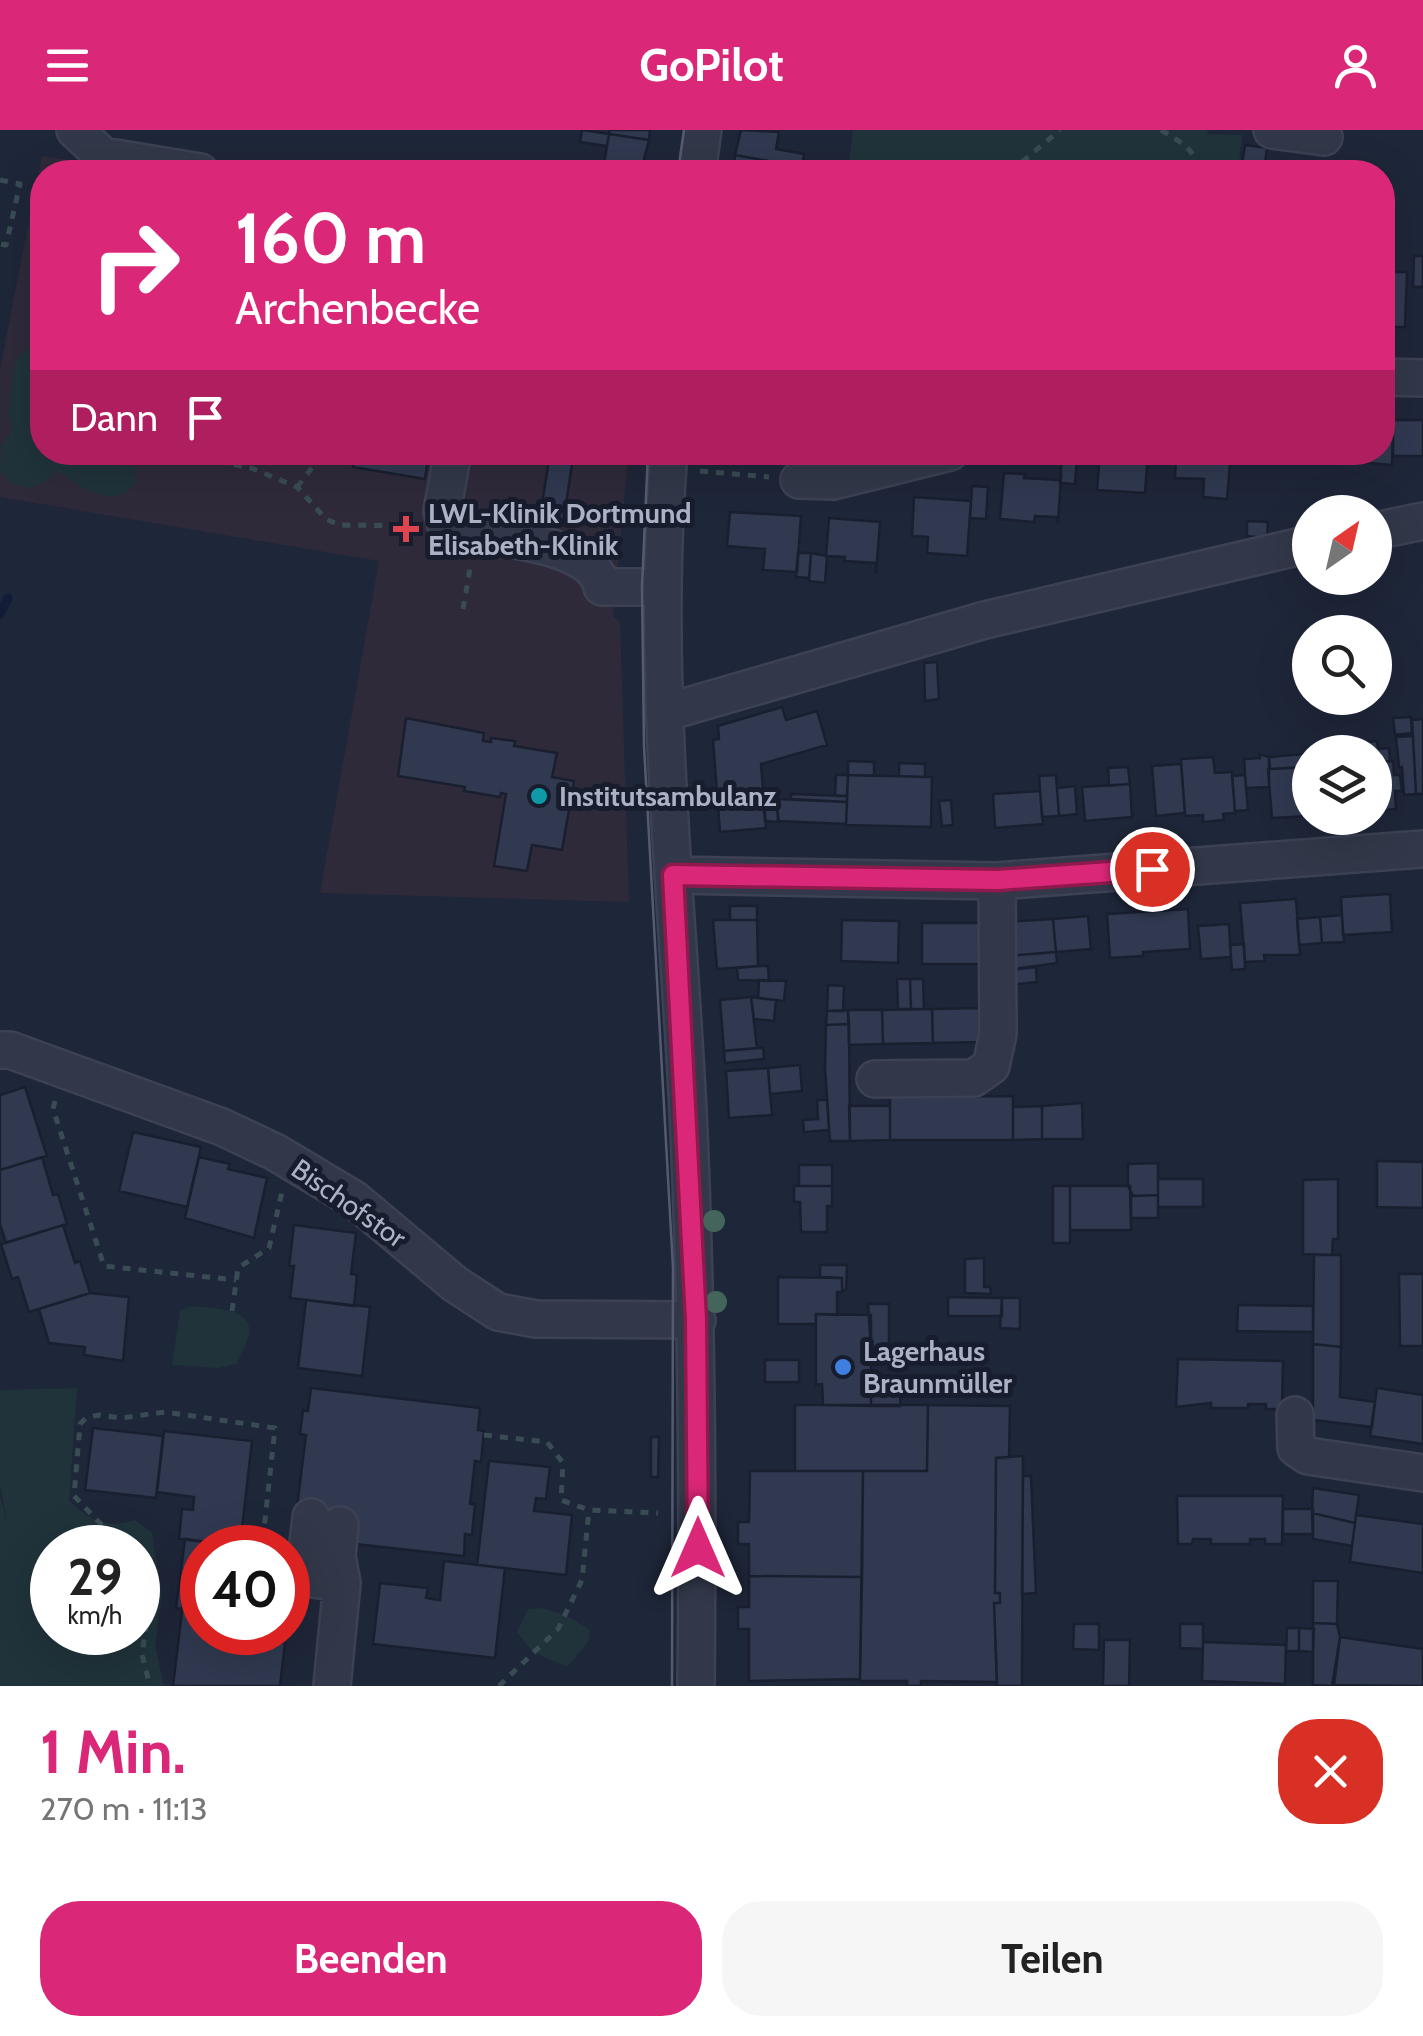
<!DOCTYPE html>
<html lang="de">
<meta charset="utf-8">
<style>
body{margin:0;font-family:Cabin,sans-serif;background:#f6f6f6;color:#222;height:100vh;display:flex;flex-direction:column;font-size:38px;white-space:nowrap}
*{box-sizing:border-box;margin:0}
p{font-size:32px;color:#767676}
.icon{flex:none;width:55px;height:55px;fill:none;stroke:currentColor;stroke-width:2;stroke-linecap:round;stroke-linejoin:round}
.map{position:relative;height:1556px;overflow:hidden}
.drawer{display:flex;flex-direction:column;background:#fff;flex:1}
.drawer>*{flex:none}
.top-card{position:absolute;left:30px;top:30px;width:1365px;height:305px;border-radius:40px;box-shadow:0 10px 40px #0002;background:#db2777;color:#fff;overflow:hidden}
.needle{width:65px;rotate:34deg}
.tools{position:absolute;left:1292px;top:365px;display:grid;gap:20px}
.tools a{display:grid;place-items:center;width:100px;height:100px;border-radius:50%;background:#fff;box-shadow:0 10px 40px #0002;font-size:50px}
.speed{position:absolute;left:30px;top:1395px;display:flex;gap:20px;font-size:50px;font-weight:700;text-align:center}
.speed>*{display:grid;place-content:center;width:130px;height:130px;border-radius:50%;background:#fff;box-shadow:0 10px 40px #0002;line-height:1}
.speed small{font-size:25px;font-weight:400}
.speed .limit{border:15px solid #d22;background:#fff;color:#111}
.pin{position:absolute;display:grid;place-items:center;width:85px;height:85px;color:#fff;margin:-42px;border:5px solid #fff;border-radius:50%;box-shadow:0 2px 10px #0007}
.me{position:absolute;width:110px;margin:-55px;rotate:0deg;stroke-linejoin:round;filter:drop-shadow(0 0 8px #0008)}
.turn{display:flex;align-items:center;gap:35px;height:210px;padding:0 40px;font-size:45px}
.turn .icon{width:130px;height:130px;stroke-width:2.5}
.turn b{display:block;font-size:70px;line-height:85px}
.then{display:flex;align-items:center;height:95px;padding:0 40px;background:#0003;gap:20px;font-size:38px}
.round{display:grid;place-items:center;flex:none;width:105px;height:105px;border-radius:40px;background:#f6f6f6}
.summary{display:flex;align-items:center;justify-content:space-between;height:170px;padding:0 40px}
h1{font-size:60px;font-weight:700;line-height:75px;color:#db2777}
.cta{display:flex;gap:20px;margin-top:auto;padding:20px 40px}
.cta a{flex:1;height:115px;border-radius:40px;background:#db2777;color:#fff;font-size:40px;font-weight:700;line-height:115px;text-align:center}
.cta a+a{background:#f6f6f6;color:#222}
header{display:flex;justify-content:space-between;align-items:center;height:130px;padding:0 40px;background:#db2777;color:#fff;font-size:45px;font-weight:700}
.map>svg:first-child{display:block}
.medical{fill:#2f2a3a}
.green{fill:#20333a;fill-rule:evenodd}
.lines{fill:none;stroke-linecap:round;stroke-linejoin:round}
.stream{stroke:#121b37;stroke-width:9}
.building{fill:#303950;stroke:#1a1f30;stroke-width:2.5}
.minor-casing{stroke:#3c4153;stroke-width:40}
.path{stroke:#394c53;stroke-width:5;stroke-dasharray:8 8;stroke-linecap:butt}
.minor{stroke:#323849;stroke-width:35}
.tram{stroke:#545b71;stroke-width:2.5}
.tree{fill:#43655b}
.route-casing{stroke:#8e194d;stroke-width:25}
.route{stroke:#db2777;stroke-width:18}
.health-dot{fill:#e0444e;stroke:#181d2e;stroke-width:4}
.culture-dot{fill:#0f9aa8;stroke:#181d2e;stroke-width:4}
.shop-dot{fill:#3f7fe0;stroke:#181d2e;stroke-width:4}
.labels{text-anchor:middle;stroke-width:10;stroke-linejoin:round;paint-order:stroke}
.poi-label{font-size:28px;font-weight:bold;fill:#acb2c6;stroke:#181d2e;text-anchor:start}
.street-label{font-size:28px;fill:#acb2c6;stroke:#181d2e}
</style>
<header><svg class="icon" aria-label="menu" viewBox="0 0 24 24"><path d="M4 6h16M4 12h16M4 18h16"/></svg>GoPilot<svg class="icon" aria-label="person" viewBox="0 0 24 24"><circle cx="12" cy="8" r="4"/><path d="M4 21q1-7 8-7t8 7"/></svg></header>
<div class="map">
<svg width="1423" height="1556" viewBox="0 0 1423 1556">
<rect width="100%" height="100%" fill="#1e2639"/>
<path class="medical" d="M42,26L144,42H42V322H583L628,330L613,487L620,492L629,772L320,763L379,431L0,367V239Z"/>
<path class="green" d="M853,0H1207L1208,4L1242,5L1238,42H848Z
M39,217C45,242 40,269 35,293L42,309V322C73,322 103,338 135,336L136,353C112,382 81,357 57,341C40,361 16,364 0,341L2,315L13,298L8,285L15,230L27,219Z
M191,1176C208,1178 254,1177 249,1204C247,1214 240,1225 236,1234L218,1238L172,1235L180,1181Z
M77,1258L69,1371C91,1391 105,1399 135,1390L152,1403L162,1466L155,1516L164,1556H0V1366L7,1392L0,1355V1260ZM52,1418H138V1502H52Z
M541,1478L565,1485L590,1500L589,1511L567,1537L533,1522L517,1502L528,1479Z"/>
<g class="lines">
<path class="stream" d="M0,484L8,468"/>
</g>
<path class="building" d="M582,0L609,4L607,16L580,12Z
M610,0H650L649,10L609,4Z
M741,0L779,2L776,19L804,24L802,37L735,25Z
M609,4L649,10L641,41L604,34Z
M1245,15L1267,18L1264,42H1241Z
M735,25L802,37L801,42H734Z
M1414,126H1423V157H1413Z
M1382,142H1407L1405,197H1382Z
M1393,290H1423V326H1393Z
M1382,294H1393L1392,335L1321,329V322H1382Z
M355,322H429L425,349L353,337Z
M1100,322H1148L1145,363L1097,360Z
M1231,322L1227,369L1203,367L1204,349L1175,348L1176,322Z
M1062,326L1077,328L1075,354L1060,353Z
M549,330L572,334L563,395L539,392Z
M1004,343L1025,344L1024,348L1059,350L1061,347L1058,393L1057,387L1035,386L1034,392L1000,389Z
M972,356L988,357L986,389L970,388Z
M914,367L971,371L967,426L927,423L928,407L912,406Z
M730,382L801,386L797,442L763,440L765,419L727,416Z
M829,388L880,392L876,444V433L844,431L845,427L826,426Z
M1247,391L1268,392L1267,408L1247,406Z
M798,423H811L809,448L796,447Z
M811,423L827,426L825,453L809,451Z
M937,532L939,569L925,571L924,533Z
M782,577L786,590L817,581L827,615L761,634L766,698L720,702L713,610L719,609L718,596Z
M1411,587L1412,603L1395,605L1393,588Z
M406,588L484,603L483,611L491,612V608L515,611L514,616L557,623L552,647L574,651L562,720L532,715L527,741L494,736L506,664L501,663L500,667L464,661L465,657L398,646Z
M1423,589V664H1416L1412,590Z
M1413,606L1416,664L1404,665L1402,637H1399L1396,607Z
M1343,607V613H1354V622H1330L1329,608Z
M1377,611L1378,619L1389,618L1390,631L1375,632V622H1354V613Z
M1259,624L1269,627V657L1246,658L1244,629L1260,628Z
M1304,624L1305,637L1270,639L1269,627Z
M1213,627L1215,643L1232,642L1235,683L1223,684L1224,690L1203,692V685L1185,686L1181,629Z
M848,631L874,632V646L848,645Z
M1393,631L1394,645H1400L1402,661H1395L1396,679L1375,681V632Z
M899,633L925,634V647L899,646Z
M1181,634L1185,683L1156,686L1152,636Z
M1128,637L1130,654L1109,656L1108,638Z
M1307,637L1310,686L1272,688L1268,639Z
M836,645H848L847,666H835Z
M848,645L932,647L931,697L846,695Z
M1056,645L1059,686L1042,687L1039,646Z
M1245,645L1248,680L1235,681L1232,646Z
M1130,654L1132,687L1085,691L1082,657Z
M1075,656L1077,684L1059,686L1057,658Z
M1040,661L1043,694L995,698L993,664Z
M791,664L847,666V672L791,669Z
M775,666L779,692L765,691L763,668Z
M777,669L847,672L846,694L778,691Z
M951,670L953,695L942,696L939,671Z
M1390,764L1392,802L1343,805L1341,767Z
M1296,769L1300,825H1264L1265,831L1245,832L1240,773Z
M730,776H757V790H730Z
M1188,779L1190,819L1143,822V826L1110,828L1107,784Z
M1342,785L1344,812L1322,813L1320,787Z
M1088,786L1091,819L1056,822L1053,789Z
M1320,787L1322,813L1299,815L1297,789Z
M1053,789L1056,822L1007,826L1005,792Z
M713,790H757L758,836L717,839Z
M842,790L899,791L898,833L841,831Z
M922,793H990V834H922Z
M1229,794L1231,827L1201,829L1198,796Z
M1244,814L1245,839L1232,840L1230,815Z
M1056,822L1057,833L1008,840L1007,826Z
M758,836H768L769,851L738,850L737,838Z
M1036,837L1037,852L1009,855L1008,840Z
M897,849H910L911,879H898Z
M910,849H923L924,879H911Z
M759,850L786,851L784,871L758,868Z
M828,855L844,856L843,881H827Z
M751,867L757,918L724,921L720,870Z
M751,867L776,870L774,891L754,889Z
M983,878L984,912L933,913L932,879Z
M932,879L933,913L883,914L882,880Z
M848,880H882L883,914L849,915Z
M848,880L849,894L826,895L827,881Z
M849,894L850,1011H830L825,938L826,895Z
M757,918H763L764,929L725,933L724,921Z
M800,935L802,961L770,964L768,938Z
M768,938L772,985L729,988L726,941Z
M25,957L47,1026L0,1040V965Z
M1013,966V1010H890V967Z
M817,970H827L829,1000L804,1002L803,990L818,989Z
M1082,973L1083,1009H1042V976Z
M849,976H890V1010L850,1011Z
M1042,976V1009L1013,1010V977Z
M133,1002L201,1017L187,1077L119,1061Z
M42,1027L53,1065L58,1064L67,1094L6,1113L0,1094V1040Z
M199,1027L230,1034L228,1039L267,1048L254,1108L185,1088Z
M1377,1031L1423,1032V1078L1377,1077Z
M1158,1033V1065L1133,1066L1128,1056V1034Z
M799,1035H832V1056H799Z
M1158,1049H1203V1077H1158Z
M1338,1049V1109H1333L1332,1125L1303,1124V1050Z
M794,1056H832V1076H827V1102H801L800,1072H794Z
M1053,1056H1070V1113H1053Z
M1070,1056H1130L1131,1100H1070Z
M1158,1065V1088H1131V1066Z
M63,1095L75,1133L80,1131L90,1163L29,1182L18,1147L12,1149L1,1114Z
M294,1095L356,1103L351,1144L357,1145L354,1176L290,1168L294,1136H289Z
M1314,1125H1341V1217L1313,1214Z
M984,1128V1157H990L991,1164L965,1163V1129Z
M820,1135H847L846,1160H842V1148L820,1147Z
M1399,1144H1423V1216H1400Z
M778,1147L842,1148V1162H837V1185L816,1184V1194H778Z
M90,1163L129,1167L123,1231L84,1225L85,1217L49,1213L39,1179Z
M948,1167L1002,1168V1186H948Z
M1002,1168H1020V1199L1000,1198Z
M306,1170L370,1177L362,1246L298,1238Z
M868,1174H889V1220H871Z
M1238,1175L1313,1176V1202L1237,1201Z
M816,1184L871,1185V1276L823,1275L822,1254L816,1255Z
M1313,1214L1341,1217L1340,1267L1375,1272L1372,1297L1313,1290Z
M1178,1229L1283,1231L1282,1279H1266V1274H1248V1278H1211V1273L1176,1277Z
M765,1230H799V1252H765Z
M871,1254H901L900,1276H871Z
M311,1258L480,1278L478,1300L484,1301L481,1332L475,1331L470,1374H475L472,1405L465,1404L464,1426L355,1414L296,1385L306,1305L300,1304L303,1280L308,1281Z
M1377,1258L1423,1265V1314L1370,1306Z
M795,1275H928L927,1341H795Z
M928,1275L1010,1276L1009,1328H996L995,1463H1000V1473H994L997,1552L921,1551V1556H907V1551H860L863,1341H927Z
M93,1298L163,1306L156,1368L85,1360Z
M164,1301L252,1311L240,1416L179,1409L182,1379L193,1380L194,1367L157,1362Z
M651,1307H659L658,1347H651Z
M1023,1326L1022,1556H997L994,1473H1000V1463H995L996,1328Z
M489,1331L550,1337L546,1369L536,1368L534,1381L572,1385L566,1445L477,1435Z
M750,1341H863L862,1447L749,1446V1414H738V1392H749Z
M1023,1346H1031L1036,1463L1022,1464Z
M1313,1358L1359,1365L1355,1393L1312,1383Z
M1177,1366H1283L1282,1414H1265V1409H1250V1414H1211V1409H1193L1192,1414H1178Z
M1283,1379H1313V1404H1283Z
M1312,1383L1355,1393L1352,1416L1313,1409Z
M1356,1385L1423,1394V1443L1350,1432Z
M185,1409L246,1417L202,1418V1475L183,1473L182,1479L176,1478Z
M444,1431L505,1438L495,1528L373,1514L380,1453L428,1458L426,1468L440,1470Z
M749,1446L862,1447L860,1549L749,1551V1499H738V1477H749Z
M1313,1451H1338L1337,1494L1313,1493Z
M183,1473L202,1475V1502H242L240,1519L253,1520L254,1510L285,1513L280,1556H173Z
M1313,1493L1337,1494L1340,1507L1332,1556L1313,1555Z
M1074,1494H1099V1520L1073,1519Z
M1180,1494H1203V1519L1180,1518Z
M1287,1498H1299V1521H1286Z
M1299,1498L1314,1499L1313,1522L1299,1521Z
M1340,1507L1423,1519V1556L1334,1555Z
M1104,1510H1130L1129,1556H1103Z
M1203,1512L1286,1515L1285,1554L1202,1551Z"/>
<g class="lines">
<g class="minor-casing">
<path id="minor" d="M75,0L103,26L200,42
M1272,0L1324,7
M697,42L703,0
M1382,247L1423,248
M453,322L442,381L446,395L457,401C495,408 594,413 602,457H662
M669,322C651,543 677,761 688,981C697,1172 698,1364 696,1556
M799,350L833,351L950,322
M1375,401L1423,391
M664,583L985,490L1310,414
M673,745L997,751L1423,719
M0,920H10L222,997L275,1022L355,1070L455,1154L498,1182L536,1189L697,1190
M875,949L974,948L991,936L998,904L997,751
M1295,1285L1296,1318L1308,1326L1423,1343
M311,1387L304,1448L342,1453
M332,1556L342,1453L337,1426L340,1395"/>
</g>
<path class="path" d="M1161,0C1181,12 1195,19 1200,42
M1010,42L1060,0
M0,50L20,54L6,115L0,114
M76,322L81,326L132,329L200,328L251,338L297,357L326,389L339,395L413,396
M700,341L769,347
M297,357L315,334L317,322
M463,479L471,433
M55,971L53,979L104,1136L236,1150
M232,1181L238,1138L269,1118L282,1062
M484,1305L547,1312L563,1333L561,1370L589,1380L658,1383
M124,1418L74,1366L80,1294L86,1288L99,1285L121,1288L165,1282L275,1298L262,1418
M138,1433L151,1458L142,1525L150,1556
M499,1556L558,1499L582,1450L589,1380"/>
<use href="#minor" class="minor"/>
<path class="tram" d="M678,42L684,0
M648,322L642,457L644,616L673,1138L672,1556"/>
</g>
<g class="tree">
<circle cx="714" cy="1091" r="11"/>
<circle cx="716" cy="1172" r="11"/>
</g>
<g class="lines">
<g class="route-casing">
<path id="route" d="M698,1418L696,1190L673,745L998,750L1152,739"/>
</g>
<use href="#route" class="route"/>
</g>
<path class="health-dot" d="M401 384h10v10h10v10h-10v10h-10v-10h-10v-10h10z"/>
<circle class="culture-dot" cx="539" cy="666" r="10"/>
<circle class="shop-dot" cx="843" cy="1237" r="10"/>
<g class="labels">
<g class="poi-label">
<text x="428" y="393">LWL-Klinik Dortmund<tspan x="428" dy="32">Elisabeth-Klinik</tspan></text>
<text x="559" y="676">Institutsambulanz</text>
<text x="863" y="1231">Lagerhaus<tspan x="863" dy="32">Braunmüller</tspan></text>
</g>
<g class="street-label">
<text transform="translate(349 1073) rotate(35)" y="10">Bischofstor</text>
</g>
</g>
</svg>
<div class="tools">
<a><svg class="needle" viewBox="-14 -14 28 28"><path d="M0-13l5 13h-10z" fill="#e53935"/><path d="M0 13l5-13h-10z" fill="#767676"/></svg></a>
<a><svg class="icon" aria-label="search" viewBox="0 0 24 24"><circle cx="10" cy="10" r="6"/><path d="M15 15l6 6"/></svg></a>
<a><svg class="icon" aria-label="layers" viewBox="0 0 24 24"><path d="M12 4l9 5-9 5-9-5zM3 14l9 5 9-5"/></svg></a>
</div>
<div class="speed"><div>29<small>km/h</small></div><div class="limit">40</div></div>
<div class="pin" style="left:1152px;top:739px;background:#d93025"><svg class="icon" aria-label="arrive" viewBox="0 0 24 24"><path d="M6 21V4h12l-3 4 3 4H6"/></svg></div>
<svg class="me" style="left:698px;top:1418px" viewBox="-20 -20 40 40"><path d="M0-17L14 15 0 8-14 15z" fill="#db2777" stroke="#fff" stroke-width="4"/></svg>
<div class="top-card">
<div class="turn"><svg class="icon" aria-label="right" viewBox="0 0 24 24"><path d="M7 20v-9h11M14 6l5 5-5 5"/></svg><div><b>160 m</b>Archenbecke</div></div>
<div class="then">Dann<svg class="icon" aria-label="arrive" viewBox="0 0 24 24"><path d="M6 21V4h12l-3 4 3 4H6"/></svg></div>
</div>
</div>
<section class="drawer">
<div class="summary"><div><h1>1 Min.</h1><p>270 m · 11:13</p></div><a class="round" style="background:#d93025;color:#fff"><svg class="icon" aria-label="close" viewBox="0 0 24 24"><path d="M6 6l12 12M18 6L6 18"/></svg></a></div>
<div class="cta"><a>Beenden</a><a>Teilen</a></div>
</section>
